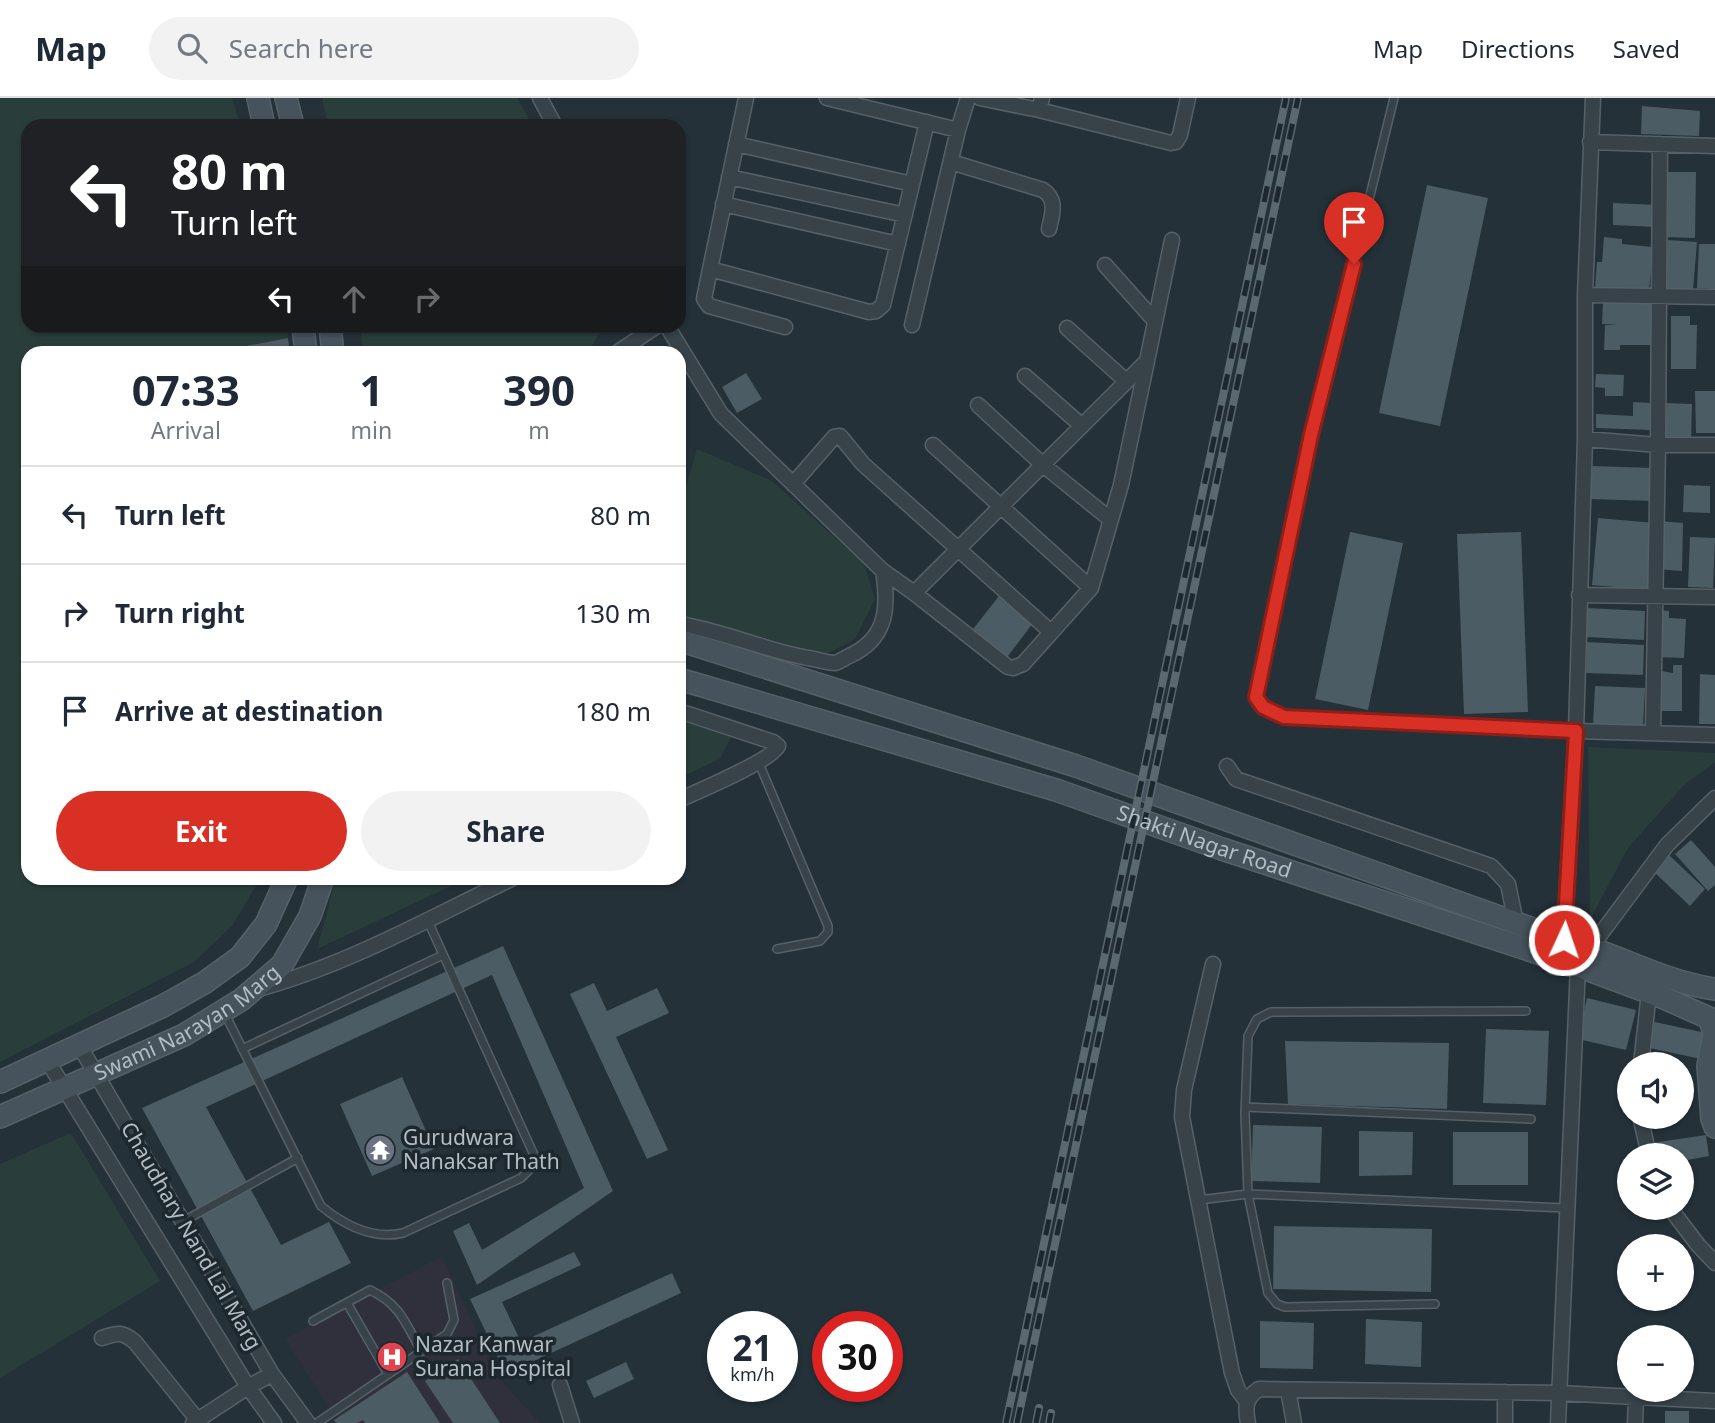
<!DOCTYPE html>
<meta charset="utf-8">
<style>
body{margin:0;font-family:"Noto Sans",sans-serif;background:#f2f2f3;color:#1f2937;height:100vh;display:flex;flex-direction:column;font-size:26px;white-space:nowrap}
*{box-sizing:border-box;margin:0}
p{font-size:23px;color:#747a83}
.icon{flex:none;width:38px;height:38px;fill:none;stroke:currentColor;stroke-width:2;stroke-linecap:round;stroke-linejoin:round}
.map{position:relative;flex:1;overflow:hidden}
.side{position:absolute;left:21px;top:248px;width:665px;height:539px;display:flex;flex-direction:column;background:#fff;border-radius:21px;box-shadow:0 2px 5px #0004}
.side>*{flex:none}
.hud{position:absolute;left:21px;top:21px;width:665px;height:214px;border-radius:21px;box-shadow:0 2px 5px #0004;background:#202124;color:#fff;overflow:hidden}
.fabs{position:absolute;left:1617px;top:954px;display:grid;gap:14px}
.fabs a{display:grid;place-items:center;width:77px;height:77px;border-radius:50%;background:#fff;box-shadow:0 2px 5px #0004;font-size:35px}
.speed{position:absolute;left:707px;top:1213px;display:flex;gap:14px;font-size:35px;font-weight:700;text-align:center}
.speed>*{display:grid;place-content:center;width:91px;height:91px;border-radius:50%;background:#fff;box-shadow:0 2px 5px #0004;line-height:1}
.speed small{font-size:18px;font-weight:400}
.speed .limit{border:10px solid #d22;background:#fff;color:#111}
.pin{position:absolute;display:grid;place-items:center;width:60px;height:60px;color:#fff;margin:-72px -30px;border-radius:50% 50% 50% 0;rotate:-45deg;box-shadow:0 0 7px #0007}
.pin .icon{rotate:45deg}
.me{position:absolute;width:77px;margin:-38px;rotate:3deg;stroke-linejoin:round;filter:drop-shadow(0 0 5px #0008)}
.turn{display:flex;align-items:center;gap:24px;height:147px;padding:0 35px;font-size:32px}
.turn .icon{width:91px;height:91px;stroke-width:2.5}
.turn b{display:block;font-size:49px;line-height:60px}
.lanes{display:flex;align-items:center;height:66px;padding:0 35px;background:#0003;justify-content:center;gap:35px;direction:ltr}
.lanes .off{opacity:.35}
.eta{display:flex;justify-content:space-evenly;align-items:center;height:119px;text-align:center}
.eta b{font-size:42px;font-weight:700;line-height:49px}
.primary-button{display:flex;gap:14px;margin-top:auto;padding:14px 35px}
.primary-button a{flex:1;height:80px;border-radius:42px;background:#d93025;color:#fff;font-size:28px;font-weight:700;line-height:80px;text-align:center}
.primary-button a+a{background:#f2f2f3;color:#1f2937}
ul{padding:0;list-style:none}
li{display:flex;align-items:center;gap:21px;height:98px;padding:0 35px;border-top:2px solid #e0e1e3}
li div{flex:1}
li b{display:block;font-size:26px}
li em{font-style:normal}
header{display:flex;align-items:center;gap:42px;box-sizing:border-box;height:98px;padding:0 35px;background:#fff;border-bottom:2px solid #e0e1e3}
header strong{font-size:33px}
nav{display:flex;gap:38px;margin-inline-start:auto;font-size:24px}
.search{width:490px;height:63px;background:#f2f2f3;display:flex;align-items:center;gap:18px;box-sizing:border-box;padding:0 24px;border-radius:38px;color:#747a83;font-size:26px}
.map>svg:first-child{display:block}
.medical{fill:#2f303b}
.green{fill:#293e3a}
.building{fill:#4c5c64}
.lines{fill:none;stroke-linecap:round;stroke-linejoin:round}
.lane-casing{stroke:#566067;stroke-width:10}
.street-casing{stroke:#566067;stroke-width:17}
.secondary-casing{stroke:#566067;stroke-width:24}
.lane{stroke:#374349;stroke-width:7}
.street{stroke:#374349;stroke-width:14}
.secondary{stroke:#46535c;stroke-width:21}
.rail-casing{stroke:#5a6870;stroke-width:8}
.rail{stroke:#1d272e;stroke-width:5;stroke-dasharray:16;stroke-linecap:butt}
.route-casing{stroke:#8d1f18;stroke-width:18}
.route{stroke:#d93025;stroke-width:12}
.labels{text-anchor:middle;stroke-width:7;stroke-linejoin:round;paint-order:stroke}
.street-label{font-size:21px;fill:#b3bec5;stroke:#1d272e}
.poi-label{font-size:21px;fill:#b3bec5;stroke:#1d272e;text-anchor:start}
</style>
<header>
<strong>Map</strong>
<div class="search"><svg class="icon" aria-label="search" viewBox="0 0 24 24"><circle cx="10" cy="10" r="6"/><path d="M15 15l6 6"/></svg>Search here</div>
<nav><a>Map</a><a>Directions</a><a>Saved</a></nav>
</header>
<div class="map">
<svg width="1715" height="1325" viewBox="0 0 1715 1325">
<rect width="100%" height="100%" fill="#243139"/>
<path class="medical" d="M442,1158L496,1277L540,1325H339L285,1241Z"/>
<path class="green" d="M0,0H232L241,28H28V228H287L288,240L240,249L241,255L28,256V780L260,781L232,828L194,864L0,964Z
M322,0H517L533,28H328Z
M360,228H603L590,252L581,256L363,255Z
M697,351L772,383L864,466L875,501L855,541L825,557L679,516V413Z
M679,622L731,639L720,661L679,680Z
M1588,649L1715,655V664L1684,687L1628,750L1590,822Z
M336,781V780L466,781L317,851Z
M71,1035L160,1183L0,1280V1066Z"/>
<path class="building" d="M1642,8L1700,13L1699,38L1641,36Z
M1665,74H1696L1695,140L1664,139Z
M1427,87L1488,100L1440,328L1379,315Z
M1613,105L1658,107L1657,129L1613,127Z
M1604,139L1622,141V146L1653,149L1649,193L1595,189L1597,164H1602Z
M1668,142L1697,144L1693,192L1664,190Z
M1699,146H1715V191L1697,190Z
M1603,203L1654,204L1652,247H1620V252H1604L1605,227L1618,226H1602Z
M1671,218H1690V227H1697L1696,271H1671Z
M288,240L290,256H241L240,249Z
M746,275L762,301L737,315L722,289Z
M1596,276L1624,277L1623,298H1605V290L1595,289Z
M1695,293H1715V335H1696Z
M1633,304L1652,305L1651,332L1596,330V316L1633,318Z
M1665,305L1692,306L1691,347L1663,341Z
M1591,368L1654,370L1653,403L1590,401Z
M1684,387L1710,388V415L1683,414Z
M1598,420L1655,425L1649,492L1592,487Z
M1658,423L1683,425L1682,473L1656,471Z
M1350,434L1403,445L1368,612L1315,601Z
M1521,434L1528,614L1464,616L1457,436Z
M1690,439L1715,440L1713,490L1688,489Z
M999,498L1033,525L1005,562L970,535Z
M1587,510L1645,513L1644,542L1586,539Z
M1659,512L1669,513V520L1686,521L1684,560L1656,559Z
M1587,544L1644,547L1643,577L1586,575Z
M1673,567H1682V613H1656V572L1673,575Z
M1700,576L1715,577V626H1699Z
M1595,588L1645,590L1643,630L1593,627Z
M1691,742L1715,769V787L1708,793L1675,756Z
M1669,757L1705,791L1690,808L1653,773Z
M503,848L613,1093L477,1187L453,1133L469,1125L482,1152L584,1090L492,877L206,1009L281,1147L329,1124L351,1165L253,1213L142,1010Z
M594,885L607,913L657,890L669,915L616,939L668,1052L647,1061L570,896Z
M1587,900L1636,912L1626,952L1578,941Z
M1650,923L1706,935L1701,961L1645,949Z
M1486,931L1549,933L1546,1007L1483,1005Z
M1285,943L1449,945L1447,1011L1288,1006Z
M402,979L434,1051L372,1078L340,1006Z
M1253,1027L1322,1029L1320,1085L1251,1083Z
M1359,1033L1413,1034L1412,1077L1359,1078Z
M1453,1034H1528V1087H1453Z
M1706,1037L1709,1058L1682,1063V1057H1653L1651,1045Z
M1274,1128L1432,1131L1431,1194L1273,1191Z
M574,1154L581,1167L502,1204L521,1244L672,1175L681,1195L506,1276L470,1201Z
M1366,1221L1422,1224L1421,1269L1365,1266Z
M1260,1223L1314,1225L1313,1271L1260,1270Z
M458,1261L500,1325H453L425,1283Z
M626,1264L634,1281L594,1300L586,1283Z
M407,1274L440,1325H365L363,1322L357,1325H336L334,1322Z
M1665,1313H1689V1325H1665Z"/>
<g class="lines">
<g class="lane-casing">
<path id="lane" d="M1394,0L1311,337L1256,599L1263,609L1284,619L1576,633
M758,663L828,828V834L820,843L777,851
M225,916L321,1108C344,1127 372,1142 403,1135L521,1080C528,1073 536,1068 534,1057L427,821
M242,951L443,857
M1245,1009L1531,1021
M1199,1102L1248,1096L1566,1110
M182,1124L298,1060
M347,1205L388,1276
M1435,1206L1285,1209L1277,1206L1268,1195L1248,1096L1245,1016L1248,938L1257,921L1271,914L1526,913
M313,1223L370,1192C400,1206 406,1226 421,1253
M317,1325L447,1236L454,1222L447,1185"/>
</g>
<g class="street-casing">
<path id="street" d="M540,0L555,28
M746,0L710,171L869,214L876,213L883,207L927,24
M827,0L958,32L912,227
M980,0L1039,12L1042,0
M1039,12L1171,45L1176,44L1180,37L1188,0
M958,32L968,0
M1590,44L1715,48
M736,46L912,86
M951,64L1043,92C1058,102 1052,116 1049,131
M729,79L905,117
M723,106L898,146
M1105,167L1155,223
M710,171L704,201L709,208L785,229
M1585,197L1715,199
M667,228L721,316L883,473C889,510 887,541 849,558C845,560 839,564 835,565C827,565 816,561 808,560C764,552 723,533 679,526
M1067,230L1126,283
M615,256L657,228
M1147,263L1172,142
M1025,278L1081,327
M978,307L1042,366L1111,422
M1585,341L1658,347H1715
M933,347L1091,490
M793,386L834,339L840,338L863,366L1051,534
M883,473L914,495L1147,263L1121,387L1091,490L1023,566L1013,570L1008,569L914,495
M1579,497L1715,499
M679,613L773,644L778,648C771,663 698,693 679,702
M1576,633L1715,637
M1653,635L1658,347L1660,46
M1227,668L1236,681L1491,768L1508,786L1516,825
M1564,842L1576,633L1585,341V197L1593,0
M1591,849L1667,747L1715,700
M1213,866L1184,992L1182,1019L1232,1275L1238,1292L1247,1304
M258,891C347,867 430,820 513,780
M79,947L272,1276L308,1325
M47,962L248,1289L274,1325
M1641,966L1649,895
M1640,1018L1649,1057
M1670,1110L1698,1147L1715,1165
M102,1240C117,1235 122,1233 135,1244L200,1325
M560,1287L572,1325
M1288,1292L1294,1325
M1505,1294V1325
M193,1325L248,1289L272,1276
M1248,1325C1245,1310 1245,1300 1259,1291L1558,1295L1715,1303
M1558,1325L1578,868
M1635,1325L1636,1300"/>
</g>
<g class="secondary-casing">
<g id="secondary">
<path d="M258,0L264,28"/>
<path d="M286,0L293,28"/>
<path d="M303,228L306,256"/>
<path d="M330,228L333,256"/>
<path d="M679,542L1076,668L1564,842C1615,855 1663,884 1715,891"/>
<path id="s1" d="M679,581L1056,692L1222,751L1578,868L1664,900L1709,920L1714,935"/>
<path d="M1715,931L1708,968L1712,1021L1715,1029"/>
<path d="M0,984L163,908L204,885L240,859L266,826L287,780"/>
<path id="s2" d="M0,1019L184,937L241,902L282,867L310,818L323,780"/>
</g>
</g>
<use href="#lane" class="lane"/>
<use href="#street" class="street"/>
<use href="#secondary" class="secondary"/>
<g class="rail-casing">
<path id="rail" d="M1006,1325L1286,0
M1017,1325L1298,0
M1036,1325L1039,1310
M1049,1325L1051,1315"/>
</g>
<use href="#rail" class="rail"/>
</g>
<g class="lines">
<g class="route-casing">
<path id="route" d="M1354,166L1311,337L1256,599L1263,609L1284,619L1576,633L1564,842"/>
</g>
<use href="#route" class="route"/>
</g>
<defs>
<g id="temple-disc" transform="scale(1.575)"><circle r="9.5" fill="#6b7280" stroke="#1d272e"/><path d="M0-6L5-2H3V0L6.5 2.5H4V6H1.5V3h-3V6H-4V2.5H-6.5L-3 0V-2H-5Z" fill="#fff"/></g>
<g id="hospital-disc" transform="scale(1.575)"><circle r="9.5" fill="#e0444e" stroke="#1d272e"/><path d="M-5-5h3v3.5h4V-5h3V5h-3V1.5h-4V5h-3Z" fill="#fff"/></g>
</defs>
<g fill-rule="evenodd">
<use href="#temple-disc" x="380" y="1052"/>
<use href="#hospital-disc" x="392" y="1259"/>
</g>
<g class="labels">
<g class="street-label">
<text dy="7" stroke="none"><textPath href="#s1" startOffset="550">Shakti Nagar Road</textPath></text>
<text dy="7" stroke="none"><textPath href="#s2" startOffset="210">Swami Narayan Marg</textPath></text>
<text transform="translate(191 1138) rotate(60)" y="7">Chaudhary Nand Lal Marg</text>
</g>
<g class="poi-label">
<text x="403" y="1047">Gurudwara<tspan x="403" dy="24">Nanaksar Thath</tspan></text>
<text x="415" y="1254">Nazar Kanwar<tspan x="415" dy="24">Surana Hospital</tspan></text>
</g>
</g>
</svg>
<div class="fabs">
<a><svg class="icon" aria-label="sound" viewBox="0 0 24 24"><path d="M4 9h4l5-4v14l-5-4H4zM17 9q2 3 0 6"/></svg></a>
<a><svg class="icon" aria-label="layers" viewBox="0 0 24 24"><path d="M12 4l9 5-9 5-9-5zM3 14l9 5 9-5"/></svg></a>
<a>+</a>
<a>−</a>
</div>
<div class="speed"><div>21<small>km/h</small></div><div class="limit">30</div></div>
<div class="pin" style="left:1354px;top:166px;background:#d93025"><svg class="icon" aria-label="arrive" viewBox="0 0 24 24"><path d="M6 21V4h12l-3 4 3 4H6"/></svg></div>
<svg class="me" style="left:1564px;top:842px" viewBox="-20 -20 40 40"><circle r="17" fill="#d93025" stroke="#fff" stroke-width="3"/><path d="M0-11L8 9 0 5-8 9z" fill="#fff"/></svg>
<div class="hud">
<div class="turn"><svg class="icon" aria-label="left" viewBox="0 0 24 24"><path d="M17 20v-9H6M10 6l-5 5 5 5"/></svg><div><b>80 m</b>Turn left</div></div>
<div class="lanes"><svg class="icon" aria-label="left" viewBox="0 0 24 24"><path d="M17 20v-9H6M10 6l-5 5 5 5"/></svg><svg class="icon off" aria-label="ahead" viewBox="0 0 24 24"><path d="M12 20V5M6 11l6-6 6 6"/></svg><svg class="icon off" aria-label="right" viewBox="0 0 24 24"><path d="M7 20v-9h11M14 6l5 5-5 5"/></svg></div>
</div>
<section class="side">
<div class="eta">
<div><b>07:33</b><p>Arrival</p></div>
<div><b>1</b><p>min</p></div>
<div><b>390</b><p>m</p></div>
</div>
<ul>
<li><svg class="icon" aria-label="left" viewBox="0 0 24 24"><path d="M17 20v-9H6M10 6l-5 5 5 5"/></svg><div><b>Turn left</b></div><em>80 m</em></li>
<li><svg class="icon" aria-label="right" viewBox="0 0 24 24"><path d="M7 20v-9h11M14 6l5 5-5 5"/></svg><div><b>Turn right</b></div><em>130 m</em></li>
<li><svg class="icon" aria-label="arrive" viewBox="0 0 24 24"><path d="M6 21V4h12l-3 4 3 4H6"/></svg><div><b>Arrive at destination</b></div><em>180 m</em></li>
</ul>
<div class="primary-button"><a>Exit</a><a>Share</a></div>
</section>
</div>
